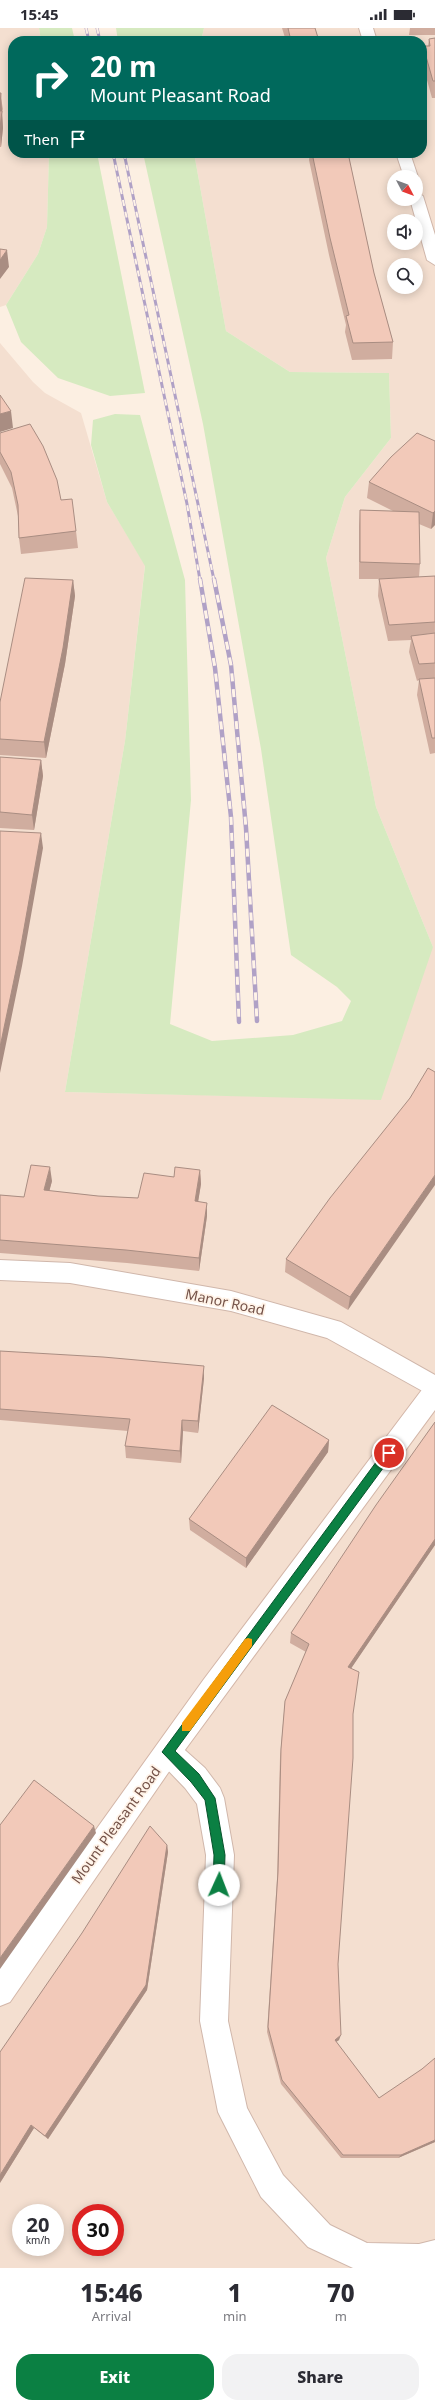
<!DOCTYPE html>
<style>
body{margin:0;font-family:"Noto Sans",sans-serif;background:#f2f2f3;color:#2b2b33;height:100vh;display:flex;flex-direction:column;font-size:15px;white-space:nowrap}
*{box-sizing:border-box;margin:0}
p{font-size:13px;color:#7c7c81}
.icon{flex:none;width:22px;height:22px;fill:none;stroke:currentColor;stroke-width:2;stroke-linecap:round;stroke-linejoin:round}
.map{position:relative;height:2240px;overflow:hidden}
.drawer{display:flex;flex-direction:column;background:#fff;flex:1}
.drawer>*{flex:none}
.banner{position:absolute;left:8px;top:8px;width:419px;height:122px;border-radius:16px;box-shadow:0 2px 10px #0003;background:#00695c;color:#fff;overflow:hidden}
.needle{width:26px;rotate:131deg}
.buttons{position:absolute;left:387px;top:142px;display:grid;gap:8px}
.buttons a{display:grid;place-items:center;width:36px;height:36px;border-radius:50%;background:#fff;box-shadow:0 2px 10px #0003;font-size:20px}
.speed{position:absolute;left:12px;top:2176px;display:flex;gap:8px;font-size:20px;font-weight:700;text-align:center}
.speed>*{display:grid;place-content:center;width:52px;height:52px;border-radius:50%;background:#fff;box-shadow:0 2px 10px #0003;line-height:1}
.speed small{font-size:10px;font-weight:400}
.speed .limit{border:6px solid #d22;background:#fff;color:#111}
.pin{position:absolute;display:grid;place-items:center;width:34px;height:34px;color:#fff;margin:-17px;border:2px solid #fff;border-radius:50%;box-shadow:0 1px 4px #0007}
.me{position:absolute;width:44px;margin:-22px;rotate:2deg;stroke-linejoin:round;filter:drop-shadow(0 0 3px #0008)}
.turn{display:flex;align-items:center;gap:14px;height:84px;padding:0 16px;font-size:18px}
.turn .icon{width:52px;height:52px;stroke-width:2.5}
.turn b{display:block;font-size:28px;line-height:34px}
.then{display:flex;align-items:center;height:38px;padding:0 16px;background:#0003;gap:8px;font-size:15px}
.eta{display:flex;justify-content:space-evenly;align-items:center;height:68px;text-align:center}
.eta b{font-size:24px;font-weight:800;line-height:28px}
.cta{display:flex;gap:8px;margin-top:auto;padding:8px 16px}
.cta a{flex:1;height:46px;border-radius:16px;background:#0b8043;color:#fff;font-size:16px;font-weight:800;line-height:46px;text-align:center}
.cta a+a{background:#f2f2f3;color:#2b2b33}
.status{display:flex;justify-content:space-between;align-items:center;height:28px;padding:0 20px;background:#fff;direction:ltr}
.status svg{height:11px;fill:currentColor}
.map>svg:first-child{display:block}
.residential{fill:#f4dfd0;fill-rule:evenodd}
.green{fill:#d6eac0}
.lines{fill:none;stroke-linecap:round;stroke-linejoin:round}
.street-casing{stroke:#d0b7ab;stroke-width:2}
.secondary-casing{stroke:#d3b6a8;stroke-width:2}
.street{fill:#fff;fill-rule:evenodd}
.secondary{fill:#fff;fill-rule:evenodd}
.rail-far1-casing{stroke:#b0a1c6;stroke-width:3}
.rail-casing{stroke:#b0a1c6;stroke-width:4.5}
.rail-far1{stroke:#fff3e8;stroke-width:2;stroke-dasharray:6;stroke-linecap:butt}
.rail{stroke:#fff3e8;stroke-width:3;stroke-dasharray:8;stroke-linecap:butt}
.wall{fill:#d0ad9f}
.shaded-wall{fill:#a98d82}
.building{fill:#f2c9b9;stroke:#a98d82}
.route{fill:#0b8043;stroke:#07532c}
.slow{fill:#f59e0b}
.labels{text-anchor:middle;stroke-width:3.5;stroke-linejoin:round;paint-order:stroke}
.street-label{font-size:14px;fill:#745248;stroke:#fff3e8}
</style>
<div class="status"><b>15:45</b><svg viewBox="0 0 49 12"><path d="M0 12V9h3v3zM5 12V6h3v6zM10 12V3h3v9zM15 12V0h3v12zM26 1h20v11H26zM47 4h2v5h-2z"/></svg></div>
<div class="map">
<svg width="435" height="2240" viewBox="0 0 435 2240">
<rect width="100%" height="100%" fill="#fcefe2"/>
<path class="residential" d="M0,0H39L41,13H13V125H49L47,199L38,226L6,277L0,279Z
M204,0H435V2240H0V315L33,354L45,365L81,385L107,474L145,537L125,713L65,1064L289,1069L433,919L376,779L326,530L345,469L391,410L389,345L290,344L226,303L194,125H422V13H201ZM394,149H416V171H394ZM394,193H416V215H394ZM394,237H416V259H394ZM21,2185H55V2219H21ZM81,2185H115V2219H81Z"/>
<path class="green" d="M39,0H72L75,13H41Z
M116,0H204L201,13H118Z
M49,125H97L145,365L110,368L58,350L21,314L6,277L38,226L47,199Z
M143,125H194L226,303L290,344L389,345L391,410L345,469L326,530L376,779L433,919L381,1072L65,1064L125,713L145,538L107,474L91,417L93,392L115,386L140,387L185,552L191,772L170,996L212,1013L293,1007L342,993L351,973L337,959L291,927L261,721L203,396Z"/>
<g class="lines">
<g class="street-casing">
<path id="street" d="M359,0H373L377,13H363Z
M396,125H410L418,149L416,152V149H404Z
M416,164L423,168L435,207V237L427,232L410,171H416Z
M0,1232L70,1235L231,1263L341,1294L435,1347V1370L327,1310L231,1283L70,1255L0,1252Z
M168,1711L177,1715L205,1740L220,1760L224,1770L234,1827L228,1993L247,2080L283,2147L330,2197L367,2215L419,2216L435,2212V2240H353L308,2219L261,2169L223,2094L218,2084L200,1993L206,1827L197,1776L185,1760L159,1733L155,1724L159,1715Z"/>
</g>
<g class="secondary-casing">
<path id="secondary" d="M435,1352V1382L168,1745L10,1974L0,1978V1939L42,1877L204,1651L427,1355Z"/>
</g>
<use href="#street" class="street"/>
<use href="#secondary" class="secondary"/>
<g class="rail-far1-casing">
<path id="rail-far1" d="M86,0L89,13
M97,0L100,13
M113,125L187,476L200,552
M124,125L214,552"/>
</g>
<g class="rail-casing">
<path id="rail" d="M200,551L215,640L231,789L239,994
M214,551L231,637L246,800L257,993"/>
</g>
<use href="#rail-far1" class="rail-far1"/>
<use href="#rail" class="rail"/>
</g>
<path class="wall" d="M282,0H315L319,13H286Z
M410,0H435V7H409Z
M435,10V70H432L422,34L423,18H428L429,11Z
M0,65L3,81L2,86L3,100L1,119H0Z
M310,125H348L374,245L393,314L392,331L352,332L345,304L346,297L329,227L309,132Z
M0,405L61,472L76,503L78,520L21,526L19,510L18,488L12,460L0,436Z
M435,413V497L431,501L419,496L420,536L419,549L435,548V725L430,726L417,667L419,652L417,653L409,624L411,612L388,613L378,568L379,551H359V498L360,482L393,483L367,470L369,454Z
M73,552L75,568L65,636L46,730L0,727V674Z
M0,729L41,732L43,748L34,802L0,800Z
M435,1044L348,1282L285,1244L286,1231Z
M200,1142L201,1156L198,1173L207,1188L199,1243L127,1235L0,1225V1167L24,1169L52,1153L49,1163L98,1168L138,1170L174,1149Z
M0,1323L204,1350L198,1405L183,1403L181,1435L126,1430L125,1418L128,1403L0,1392Z
M435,1394V1517L351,1640L353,1686L338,1936L339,2012L336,2014L379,2070L435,2114L398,2130H341L281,2056L267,2004L277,1851L280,1729L285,1673L306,1624L290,1615L291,1605Z
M329,1412L328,1424L246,1540L190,1502L189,1491Z
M167,1817L168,1824L147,1962L48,2111L34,2100L0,2155Z"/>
<path class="shaded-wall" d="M1,65L3,100L1,119L0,104V72Z
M7,222L9,239L0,251V232Z
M11,383L13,400L0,404V386Z
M435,483V497L431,501L433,485Z
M73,552L75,568L65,636L46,730L44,714Z
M41,732L43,748L34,802L32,787Z
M41,805L43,820L22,938L0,1045V1019Z
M50,1139L52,1153L46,1176L44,1162Z
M200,1142L201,1156L196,1187L195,1173Z
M435,1147V1157L348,1282L350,1269Z
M207,1175V1188L199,1243V1230Z
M204,1338V1350L198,1405V1393Z
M182,1392L183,1403L181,1435L180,1423Z
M329,1412L328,1424L246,1540V1530Z
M435,1511V1517L346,1648L348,1639Z
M94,1798L96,1805L0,1941V1930Z
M167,1817L168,1824L147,1962L48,2111L45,2108Z
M341,2007L339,2012L333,2016L335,2012Z
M31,2097L34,2100L0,2155V2147Z
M435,2112V2114L398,2130L401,2127Z"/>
<path class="building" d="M288,0H315L319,13H291Z
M435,10V53H433L423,18H430L429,11Z
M0,65H1L0,76Z
M0,83H2L0,100Z
M312,125H348L374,245L393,314L353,315L346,288L349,287L330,210Z
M0,221L7,222L0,232Z
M0,367L11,383L0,386Z
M30,396L43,418L57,452L61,472L72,471L76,503L19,510L18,477L11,444L0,424V405Z
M417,405L435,413V483L433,485L369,454L391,429Z
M360,482L419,484L420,536L360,534Z
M435,548V594L389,597L379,551Z
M25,550L73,552L63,620L44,714L0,711V674Z
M435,605V635L419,636L411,608Z
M435,650V710H432L419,651Z
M0,729L41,732L32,787L0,784Z
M0,803L41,805L20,923L0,1019Z
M428,1040L435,1044V1147L350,1269L286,1231L330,1170L410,1070Z
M31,1137L50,1139L44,1162L98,1168L138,1170L144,1145L174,1149L175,1139L200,1142L195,1173L207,1175L199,1230L126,1222L0,1212V1167L24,1169Z
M0,1323L103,1329L204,1338L198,1393L182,1392L180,1423L125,1418L130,1391L0,1381Z
M272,1377L329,1412L246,1530L189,1491Z
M435,1394V1511L348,1639L359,1644L353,1686V1730L338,1936L341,2007L335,2012L379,2070L422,2041L435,2030V2112L401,2127H343L282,2052L268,1999L278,1844L281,1721L285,1673L309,1616L291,1605L376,1477Z
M34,1752L94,1798L0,1930V1797Z
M150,1798L167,1817L146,1957L45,2108L31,2097L0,2147V2024L82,1905Z"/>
<path class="route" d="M389,1420L394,1425L392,1428L175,1723L199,1746L215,1770L225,1827L224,1857L219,1863L213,1857L214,1827L205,1772L191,1754L162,1724L385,1422Z"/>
<path class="slow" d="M248,1610L252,1611V1618L190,1703H182V1695L245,1611Z"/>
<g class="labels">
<g class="street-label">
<text transform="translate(225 1274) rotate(12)" y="5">Manor Road</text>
<text transform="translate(116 1797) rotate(-54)" y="5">Mount Pleasant Road</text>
</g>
</g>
</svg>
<div class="buttons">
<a><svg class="needle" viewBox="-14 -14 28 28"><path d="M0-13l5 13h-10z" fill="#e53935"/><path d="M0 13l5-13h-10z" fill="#7c7c81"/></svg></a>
<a><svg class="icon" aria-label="sound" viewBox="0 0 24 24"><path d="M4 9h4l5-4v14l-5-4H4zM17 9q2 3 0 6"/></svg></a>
<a><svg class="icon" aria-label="search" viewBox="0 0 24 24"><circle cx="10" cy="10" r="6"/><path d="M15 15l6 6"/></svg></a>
</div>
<div class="speed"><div>20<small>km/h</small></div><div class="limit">30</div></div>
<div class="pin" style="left:389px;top:1425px;background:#d93025"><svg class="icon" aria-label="arrive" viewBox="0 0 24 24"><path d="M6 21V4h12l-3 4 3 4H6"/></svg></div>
<svg class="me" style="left:219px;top:1857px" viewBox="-20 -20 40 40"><circle r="19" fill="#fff"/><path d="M0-13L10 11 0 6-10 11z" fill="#0b8043"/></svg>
<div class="banner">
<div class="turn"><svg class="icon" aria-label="right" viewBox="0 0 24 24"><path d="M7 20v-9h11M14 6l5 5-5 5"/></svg><div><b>20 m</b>Mount Pleasant Road</div></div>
<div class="then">Then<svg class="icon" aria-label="arrive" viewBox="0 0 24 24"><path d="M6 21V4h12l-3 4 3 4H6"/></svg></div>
</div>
</div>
<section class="drawer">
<div class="eta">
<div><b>15:46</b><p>Arrival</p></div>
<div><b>1</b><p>min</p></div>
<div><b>70</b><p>m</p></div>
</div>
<div class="cta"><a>Exit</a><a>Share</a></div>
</section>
